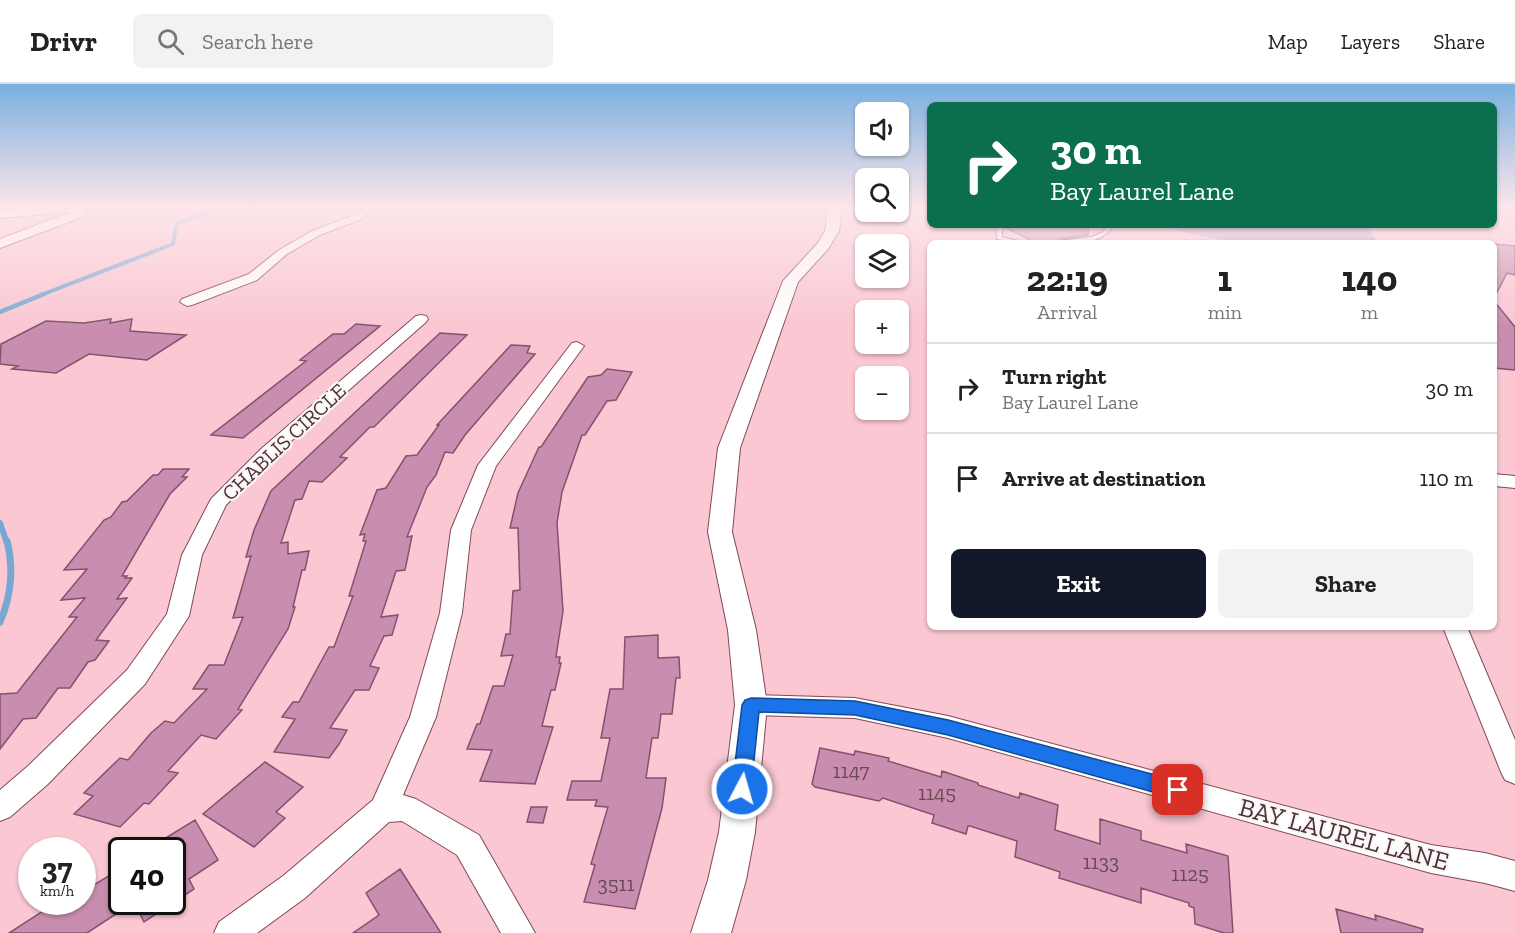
<!DOCTYPE html>
<meta charset="utf-8">
<style>
body{margin:0;font-family:"Zilla Slab",serif;background:#f2f2f2;color:#222;height:100vh;display:flex;flex-direction:column;font-size:22px;white-space:nowrap}
*{box-sizing:border-box;margin:0}
p{font-size:20px;color:#767676}
.icon{flex:none;width:33px;height:33px;fill:none;stroke:currentColor;stroke-width:2;stroke-linecap:round;stroke-linejoin:round}
.map{position:relative;flex:1;overflow:hidden}
.sheet{position:absolute;left:927px;top:156px;width:570px;height:390px;display:flex;flex-direction:column;background:#fff;border-radius:9px;box-shadow:0 2px 4px #0004}
.sheet>*{flex:none}
.guide{position:absolute;left:927px;top:18px;width:570px;height:126px;border-radius:9px;box-shadow:0 2px 4px #0004;background:#0b6e4f;color:#fff;overflow:hidden}
.tools{position:absolute;left:855px;top:18px;display:grid;gap:12px}
.tools a{display:grid;place-items:center;width:54px;height:54px;border-radius:9px;background:#fff;box-shadow:0 2px 4px #0004;font-size:30px}
.speed{position:absolute;left:18px;top:753px;display:flex;gap:12px;font-size:30px;font-weight:700;text-align:center}
.speed>*{display:grid;place-content:center;width:78px;height:78px;border-radius:50%;background:#fff;box-shadow:0 2px 4px #0004;line-height:1}
.speed small{font-size:15px;font-weight:400}
.speed .limit{border:3px solid #111;border-radius:9px;background:#fff;color:#111}
.pin{position:absolute;display:grid;place-items:center;width:51px;height:51px;color:#fff;margin:-26px;border-radius:12px;box-shadow:0 3px 9px #0006}
.me{position:absolute;width:66px;margin:-33px;rotate:6deg;stroke-linejoin:round;filter:drop-shadow(0 0 4px #0008)}
.turn{display:flex;align-items:center;gap:21px;height:126px;padding:0 24px;font-size:27px}
.turn .icon{width:78px;height:78px;stroke-width:2.5}
.turn b{display:block;font-size:42px;line-height:51px}
.eta{display:flex;justify-content:space-evenly;align-items:center;height:102px;text-align:center}
.eta b{font-size:36px;font-weight:700;line-height:42px}
.action{display:flex;gap:12px;margin-top:auto;padding:12px 24px}
.action a{flex:1;height:69px;border-radius:9px;background:#111827;color:#fff;font-size:24px;font-weight:700;line-height:69px;text-align:center}
.action a+a{background:#f2f2f2;color:#222}
ul{padding:0;list-style:none}
li{display:flex;align-items:center;gap:18px;height:90px;padding:0 24px;border-top:2px solid #e0e0e0}
li div{flex:1}
li b{display:block;font-size:22px}
li em{font-style:normal}
header{display:flex;align-items:center;gap:36px;box-sizing:border-box;height:84px;padding:0 30px;background:#fff;border-bottom:2px solid #e0e0e0}
header strong{font-size:28px}
nav{display:flex;gap:33px;margin-inline-start:auto;font-size:21px}
.search{width:420px;height:54px;background:#f2f2f2;display:flex;align-items:center;gap:15px;box-sizing:border-box;padding:0 21px;border-radius:9px;color:#767676;font-size:22px}
.map>svg:first-child{display:block}
.green{fill:#af9dc7}
.lines{fill:none;stroke-linecap:round;stroke-linejoin:round}
.stream-far3{stroke:#76a8d3;stroke-width:4}
.stream-far2{stroke:#76a8d3;stroke-width:4.5}
.stream-far1{stroke:#76a8d3;stroke-width:6}
.stream{stroke:#76a8d3;stroke-width:7}
.building{fill:#c98eaf;stroke:#82536e;stroke-width:1.5}
.service-casing{stroke:#7f4a56;stroke-width:2}
.minor-casing{stroke:#7f4a56;stroke-width:2}
.tertiary-casing{stroke:#7f4a56;stroke-width:2}
.service{fill:#fff;fill-rule:evenodd}
.minor{fill:#fff;fill-rule:evenodd}
.tertiary{fill:#fff;fill-rule:evenodd}
.route{fill:#1a73e8;stroke:#114b97;stroke-width:1.5}
.labels{text-anchor:middle;stroke-width:4.5;stroke-linejoin:round;paint-order:stroke}
.street-label{font-size:21px;fill:#4b3237;stroke:#fcf6f7}
.near-number-label{font-size:21px;fill:#6a4955}
.near-street-label{font-size:26px;fill:#4b3237;stroke:#fcf6f7}
</style>
<header>
<strong>Drivr</strong>
<div class="search"><svg class="icon" aria-label="search" viewBox="0 0 24 24"><circle cx="10" cy="10" r="6"/><path d="M15 15l6 6"/></svg>Search here</div>
<nav><a>Map</a><a>Layers</a><a>Share</a></nav>
</header>
<div class="map">
<svg width="1515" height="849" viewBox="0 0 1515 849">
<rect width="100%" height="100%" fill="#fac7d2"/>
<path class="green" d="M1162,141H1366L1378,159C1309,159 1227,166 1162,141Z"/>
<g class="lines">
<path class="stream-far3" d="M41,211L173,160L177,139L221,123"/>
<path class="stream-far2" d="M0,228L44,210"/>
<path class="stream-far1" d="M0,439L7,459"/>
<path class="stream" d="M0,538C11,513 14,484 7,457"/>
</g>
<path class="building" d="M1004,141H1088V151L1059,155L1054,159H1029V155L1004,143Z
M1494,160L1515,162V191L1507,189L1494,214Z
M1494,217L1515,243V286L1494,284Z
M111,235L110,239L132,235L130,247L186,251L147,276L89,270L56,289L12,285L18,282L0,280L1,260L46,237L84,239Z
M356,240L380,242L243,354L211,351L306,277L300,276L333,250H344Z
M440,249L467,251L374,343H370L340,373L347,374L322,398L309,397L302,415L295,416L281,459L288,458V470L309,467L305,486H302L293,523H295L288,545L238,625L242,626L216,655L201,651L168,687L178,689L149,720L144,719L120,743L74,730L93,712L84,709L120,674L128,676L151,649L165,637L174,639L207,605H193L209,581H224L243,533L233,534L251,472L246,473L254,446L271,407Z
M511,261L530,262L527,269L535,270L465,351L453,369L445,368L436,391L427,403L407,453L412,452L405,486L396,487L381,533L398,531L392,551L384,552L370,582L379,584L369,606H355L330,644L347,646L339,660L329,674L274,668L295,635L282,633L293,618H299L329,563H334L353,512H349L366,457H363L365,450L360,451L377,406L386,404L406,372L417,371L439,341H437Z
M607,285L632,288L616,316L607,317L585,351H582L562,408L557,439L563,527L556,573H560L559,579H561L555,606H551L542,642L553,643L535,700L480,697L492,666L467,665L477,640H480L493,602H504L513,571L501,572L506,550H510L513,507L520,506L518,444H510L518,409L539,363H541L588,293L601,291Z
M163,385H189L182,393H187L170,410L122,492H127L125,494H132L117,515L127,514L96,556L109,557L95,576L88,578L70,604H58L36,634L23,635L0,665V610L17,609L77,533H69L85,514L61,516L87,485L64,486L104,436L111,433L122,418L127,417L153,391H158Z
M658,551V574L679,573L680,594H676L672,630H661L658,654H652L646,694H666L662,724L635,825L584,818L595,781L591,780L608,723L595,722L597,716H567L572,697H601L610,654H601L610,605H623L625,553Z
M820,664L854,671L855,667L889,674L888,677L941,693L942,687L978,699V701L1019,714L1020,709L1058,721L1055,746L1100,760V735L1141,747V756L1187,769L1186,760L1228,772L1233,849H1224L1195,840L1194,824L1189,822V819L1141,804V819L1059,794L1060,788L1015,773L1017,757L970,742H968L966,750L932,739L934,731L883,714L879,717L815,703L812,700Z
M265,678L303,703L276,728L285,734L254,763L203,730Z
M531,723H547L543,739L527,738Z
M195,736L218,776L189,795L194,805L144,838L134,818H172V766H146Z
M122,784V826L87,849H9L51,822L49,818H82V808Z
M400,785L441,849H353L379,831L366,809Z
M1336,825L1376,836L1375,831L1423,845L1422,849H1341Z"/>
<g class="lines">
<g class="service-casing">
<path id="service" d="M996,141H1002V153L1026,159H1015L997,155Z
M1102,141H1108L1111,145C1098,161 1075,159 1056,159L1059,157L1092,153L1103,148L1105,145Z"/>
</g>
<g class="minor-casing">
<path id="minor" d="M366,123H378L359,136L320,151L287,170L257,196L192,221L187,222L180,218L182,215L249,190L279,166L312,147L351,132Z
M421,231L426,232L428,235L426,238L273,373L226,421L202,471L189,532L145,600L48,700L10,733L0,737V706L28,682L127,586L167,530L182,471L211,415L261,365L416,232Z
M577,258L584,262L496,382L471,446L462,529L436,633L403,711L416,715L479,751L535,849H501L457,771L402,737L389,738L305,814L257,849H214L219,838L283,792L373,716L410,633L440,529L451,446L478,381L572,259Z
M1494,390L1515,392V404L1494,402Z
M1443,543H1467L1515,656V700L1505,696L1501,688Z
M751,611L855,614L948,632L1431,761L1485,769L1515,777V807L1485,799L1431,789L948,654L855,634L751,631L742,628L738,621L742,614Z"/>
</g>
<g class="tertiary-casing">
<path id="tertiary" d="M37,123H86L88,126L80,134L0,164V155L71,128L0,134V126Z
M825,123H837L841,132L839,147L828,165L798,198L740,364L732,448L756,546L767,621L755,748L746,796L731,849H691L708,796L719,748L735,621L728,546L708,448L718,364L783,197L817,160L825,147L827,132Z"/>
</g>
<use href="#service" class="service"/>
<use href="#minor" class="minor"/>
<use href="#tertiary" class="tertiary"/>
</g>
<linearGradient id="sky" x2="0" y2="1"><stop stop-color="#7aafe0"/><stop offset="0.51" stop-color="#fde6eb"/><stop offset="1" stop-color="#fde6eb" stop-opacity="0"/></linearGradient>
<rect width="1515" height="242" fill="url(#sky)"/>
<path class="route" d="M751,614L855,617L948,636L1178,697L1185,700L1188,706L1185,712L1178,715L948,651L855,631L759,628L751,705L749,712L742,714L735,712L732,705L742,621L745,616Z"/>
<g class="labels">
<g class="street-label">
<text transform="translate(284 358) rotate(-43)" y="7">CHABLIS CIRCLE</text>
</g>
<g class="near-number-label">
<text x="851" y="694">1147</text>
<text x="937" y="716">1145</text>
<text x="1101" y="785">1133</text>
<text x="1190" y="797">1125</text>
<text x="616" y="807">3511</text>
</g>
<g class="near-street-label">
<text transform="translate(1344 750) rotate(15)" y="9">BAY LAUREL LANE</text>
</g>
</g>
</svg>
<div class="tools">
<a><svg class="icon" aria-label="sound" viewBox="0 0 24 24"><path d="M4 9h4l5-4v14l-5-4H4zM17 9q2 3 0 6"/></svg></a>
<a><svg class="icon" aria-label="search" viewBox="0 0 24 24"><circle cx="10" cy="10" r="6"/><path d="M15 15l6 6"/></svg></a>
<a><svg class="icon" aria-label="layers" viewBox="0 0 24 24"><path d="M12 4l9 5-9 5-9-5zM3 14l9 5 9-5"/></svg></a>
<a>+</a>
<a>−</a>
</div>
<div class="speed"><div>37<small>km/h</small></div><div class="limit">40</div></div>
<div class="pin" style="left:1178px;top:706px;background:#d93025"><svg class="icon" aria-label="arrive" viewBox="0 0 24 24"><path d="M6 21V4h12l-3 4 3 4H6"/></svg></div>
<svg class="me" style="left:742px;top:705px" viewBox="-20 -20 40 40"><circle r="17" fill="#1a73e8" stroke="#fff" stroke-width="3"/><path d="M0-11L8 9 0 5-8 9z" fill="#fff"/></svg>
<div class="guide">
<div class="turn"><svg class="icon" aria-label="right" viewBox="0 0 24 24"><path d="M7 20v-9h11M14 6l5 5-5 5"/></svg><div><b>30 m</b>Bay Laurel Lane</div></div>
</div>
<section class="sheet">
<div class="eta">
<div><b>22:19</b><p>Arrival</p></div>
<div><b>1</b><p>min</p></div>
<div><b>140</b><p>m</p></div>
</div>
<ul>
<li><svg class="icon" aria-label="right" viewBox="0 0 24 24"><path d="M7 20v-9h11M14 6l5 5-5 5"/></svg><div><b>Turn right</b><p>Bay Laurel Lane</p></div><em>30 m</em></li>
<li><svg class="icon" aria-label="arrive" viewBox="0 0 24 24"><path d="M6 21V4h12l-3 4 3 4H6"/></svg><div><b>Arrive at destination</b></div><em>110 m</em></li>
</ul>
<div class="action"><a>Exit</a><a>Share</a></div>
</section>
</div>
